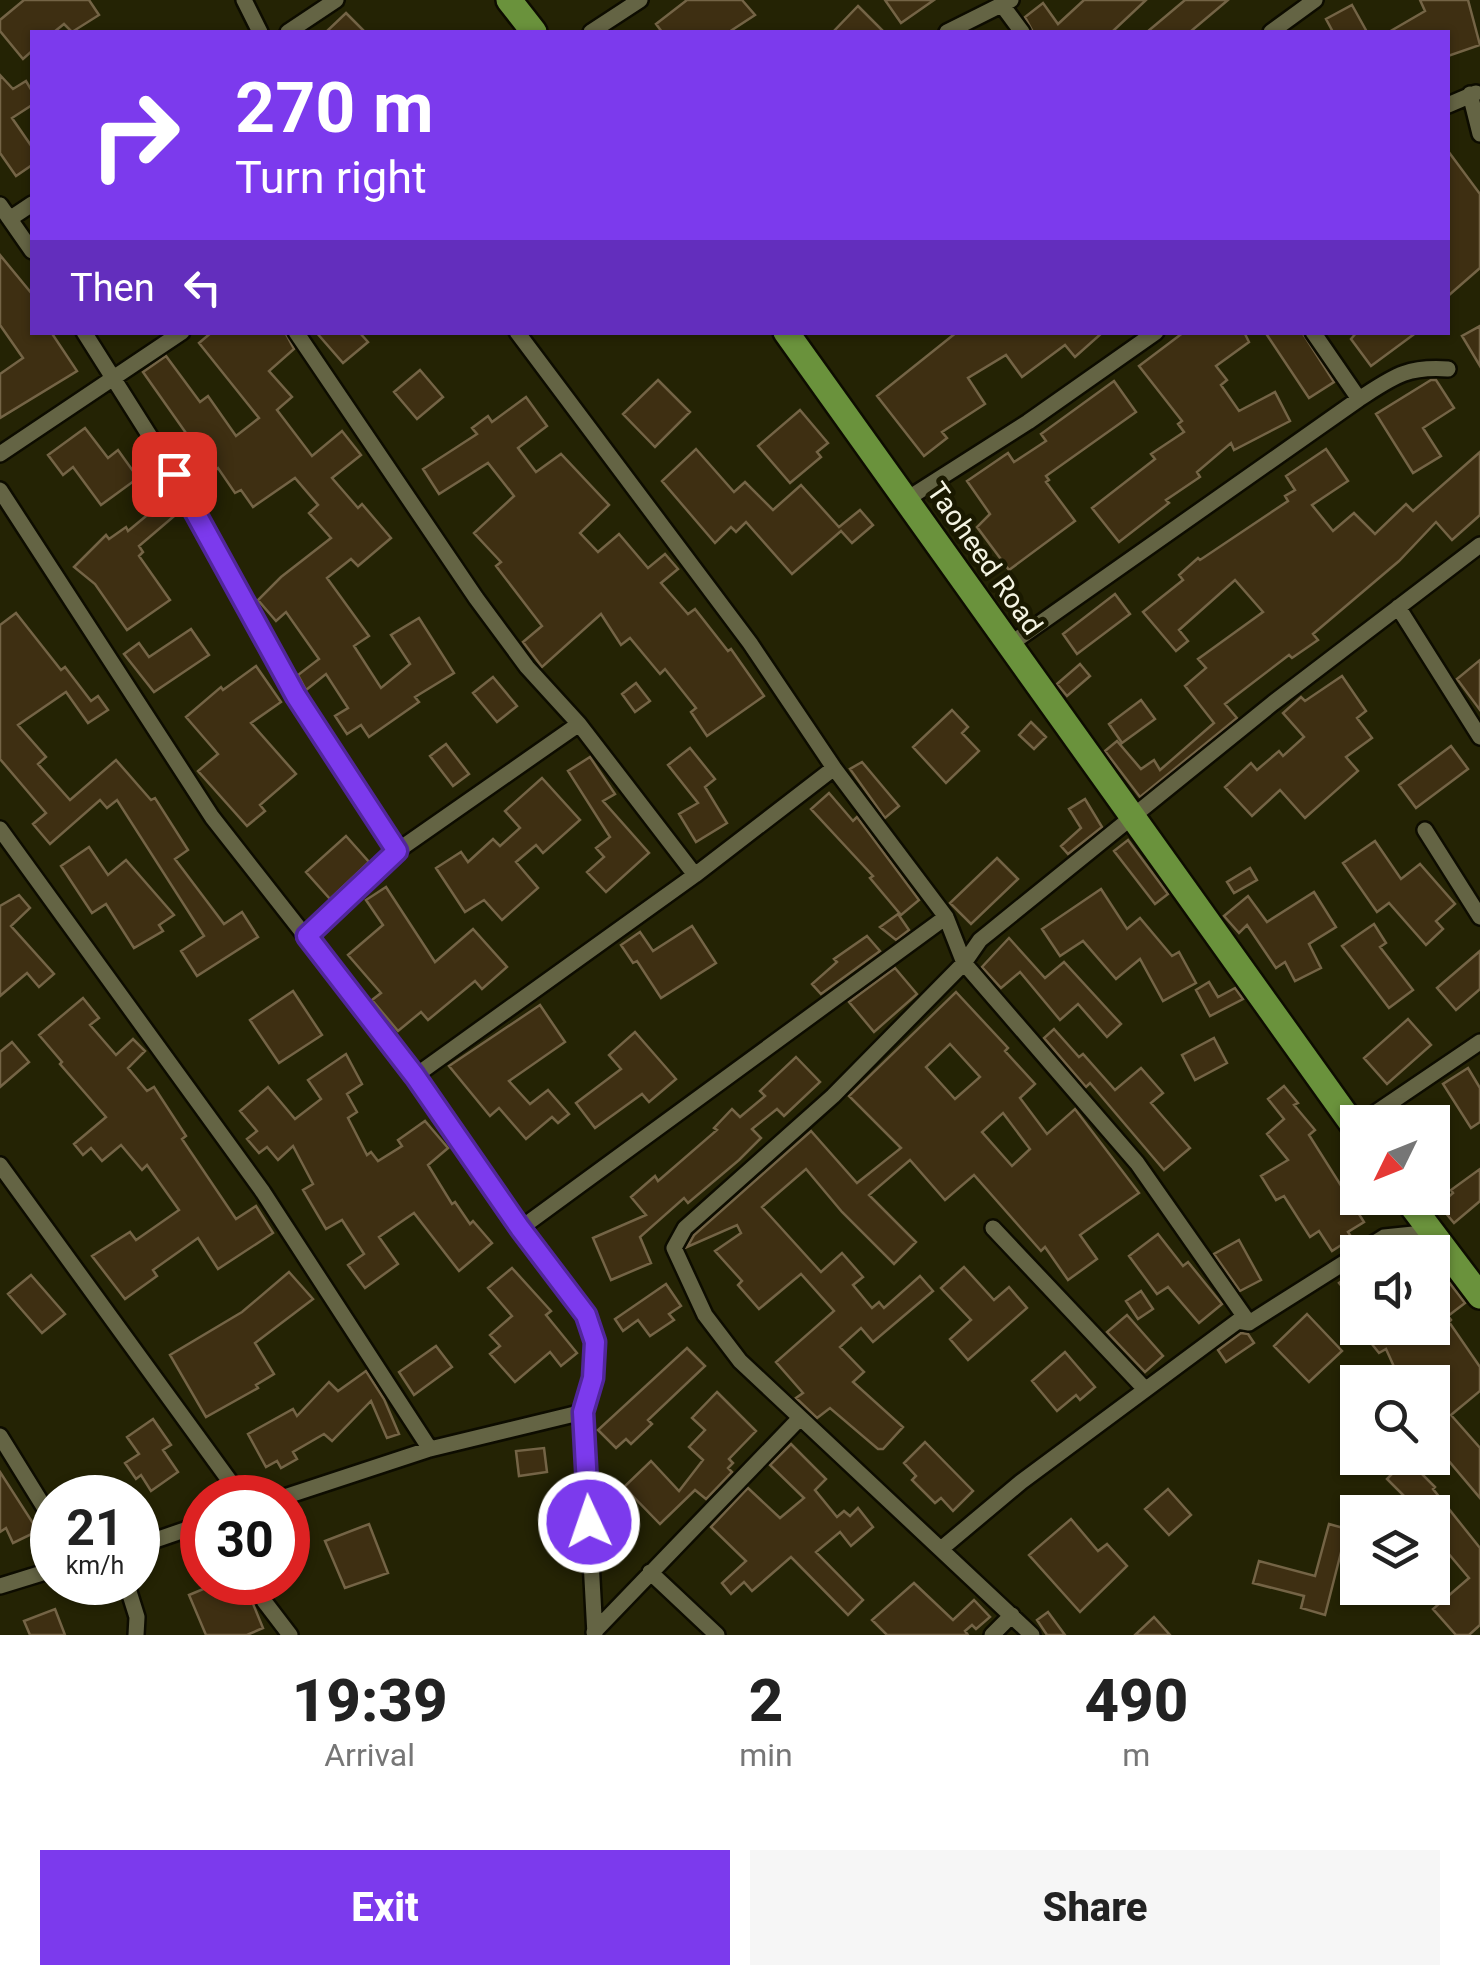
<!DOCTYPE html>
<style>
body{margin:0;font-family:Roboto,sans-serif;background:#f6f6f6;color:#222;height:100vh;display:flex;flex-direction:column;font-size:38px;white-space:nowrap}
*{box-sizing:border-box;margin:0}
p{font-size:32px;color:#767676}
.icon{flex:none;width:55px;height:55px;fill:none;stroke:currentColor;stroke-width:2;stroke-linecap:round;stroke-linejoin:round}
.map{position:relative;height:1635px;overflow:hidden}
.details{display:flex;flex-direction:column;background:#fff;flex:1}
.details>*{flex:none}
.guide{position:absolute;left:30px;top:30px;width:1420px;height:305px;border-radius:0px;box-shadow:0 2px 8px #0004;background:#7c3aed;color:#fff;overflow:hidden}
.needle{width:65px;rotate:227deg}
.buttons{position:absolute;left:1340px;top:1105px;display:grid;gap:20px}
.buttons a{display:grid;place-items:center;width:110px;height:110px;border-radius:0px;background:#fff;box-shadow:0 2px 8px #0004;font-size:50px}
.speed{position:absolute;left:30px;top:1475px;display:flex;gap:20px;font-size:50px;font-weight:700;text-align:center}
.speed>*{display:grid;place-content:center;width:130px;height:130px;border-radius:50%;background:#fff;box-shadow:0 2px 8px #0004;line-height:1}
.speed small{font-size:25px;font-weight:400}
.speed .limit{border:15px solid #d22;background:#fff;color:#111}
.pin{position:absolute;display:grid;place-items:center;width:85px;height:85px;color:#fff;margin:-42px;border-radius:20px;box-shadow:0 5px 15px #0006}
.me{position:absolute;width:110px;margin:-55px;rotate:357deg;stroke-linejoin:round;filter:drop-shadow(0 0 8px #0008)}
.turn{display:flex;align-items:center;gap:35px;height:210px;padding:0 40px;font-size:45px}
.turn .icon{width:130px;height:130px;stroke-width:2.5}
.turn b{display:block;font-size:70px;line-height:85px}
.then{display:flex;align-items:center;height:95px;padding:0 40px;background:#0003;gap:20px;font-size:38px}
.eta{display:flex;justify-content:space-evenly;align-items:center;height:170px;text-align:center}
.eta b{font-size:60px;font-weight:800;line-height:70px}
.button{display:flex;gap:20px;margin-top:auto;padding:20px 40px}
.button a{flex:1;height:115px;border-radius:0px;background:#7c3aed;color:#fff;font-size:40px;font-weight:800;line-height:115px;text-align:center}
.button a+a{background:#f6f6f6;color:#222}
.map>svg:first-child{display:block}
.building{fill:#3e2f12;stroke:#746446;stroke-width:2.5;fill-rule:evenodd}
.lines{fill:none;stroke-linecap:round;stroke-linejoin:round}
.street-casing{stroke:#0d0c00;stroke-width:20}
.primary-casing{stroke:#0d0c00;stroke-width:30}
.street{stroke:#646444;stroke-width:15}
.primary{stroke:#6a923c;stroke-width:25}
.route-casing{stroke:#51269a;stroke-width:25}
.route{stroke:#7c3aed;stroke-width:18}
.labels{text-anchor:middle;stroke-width:9;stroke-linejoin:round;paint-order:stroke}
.street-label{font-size:28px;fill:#f4f4e2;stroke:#1a1900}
</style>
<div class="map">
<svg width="1480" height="1635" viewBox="0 0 1480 1635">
<rect width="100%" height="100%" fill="#242304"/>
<path class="building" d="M24,0H89L99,15L72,32L64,24L54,32H32V51L23,59L0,31V20Z
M687,0H742L755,15L729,32H662L656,24Z
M885,0H934L901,23Z
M1084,0H1146L1112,32H1033L1025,17L1043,3L1058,24Z
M1185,0H1228L1190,32H1147Z
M1420,0H1468L1480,45L1448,56V32H1389L1425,11Z
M1352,5L1367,32H1333L1326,19Z
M858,6L884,32H833Z
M346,13L365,32H326Z
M0,75L13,89L26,81L32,91V105L12,118L32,147V165L16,176L0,153Z
M1448,151L1480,194V268L1448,296Z
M0,255L32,294V332H51L77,371L0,418V374L23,358L0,325Z
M1480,326V366L1462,336Z
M212,332H285L294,349L269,371L292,397L277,410L312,456L342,431L361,455L332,478L358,508L362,504L391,538L358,566L351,559L327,578L369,636L354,646L381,688L410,664L391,635L419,618L454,673L415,697L419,702L369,737L361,725L347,734L335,716L348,708L326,674L306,690L298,675L319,659L286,612L276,621L258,600L281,577L331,538L309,513L318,505L295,478L253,507L241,490L235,493L218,468L202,482L192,471L205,460L143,372L166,356L200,402L208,396L236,436L259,418L199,343Z
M316,332H359L368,342L343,363Z
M957,332H1103L1075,357L1065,345L1022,377L1006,355L968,378L985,404L942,432L947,438L924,456L877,396Z
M1184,332H1244L1249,342L1216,366L1227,380L1221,385L1239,411L1275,392L1290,421L1234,450L1231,443L1197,472L1200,477L1166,500L1169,503L1119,542L1092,508L1155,459L1151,454L1184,432L1178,424L1182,421L1139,366Z
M1265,332H1302L1334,382L1309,398Z
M1357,332H1417L1371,366L1351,339Z
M420,370L443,397L417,419L394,392Z
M658,380L690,412L655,447L623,414Z
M1431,380H1436L1454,408L1423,428L1441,456L1413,473L1376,414Z
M1114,381L1136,412L1046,476L1049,480L1046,482L1075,521L1009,570L977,527L990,514L967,481L1008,453L1014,462L1046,441L1041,434Z
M526,397L547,426L518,448L536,472L561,454L609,505L580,533L598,552L619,534L648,568L665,554L678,569L661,583L688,614L695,609L728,651L731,649L764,696L707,736L691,712L696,708L665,669L660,674L630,638L621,645L601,614L542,667L523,642L542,626L496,566L501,562L474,533L514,496L488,463L439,494L423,469L477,434L472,428L488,416L492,422Z
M800,410L828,443L817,452L821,457L790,483L758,446Z
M85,428L108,458L118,450L138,478L101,505L73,467L63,475L48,455Z
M696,449L734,492L745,482L773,510L801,485L839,527L860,510L873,525L852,543L841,531L792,574L746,522L736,532L731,527L715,543L662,481Z
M1326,449L1348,481L1312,505L1333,531L1354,513L1375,534L1406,504L1413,511L1480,452V515L1452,540L1436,522L1399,561L1313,634L1318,640L1292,658L1289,655L1225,704L1237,718L1140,797L1105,751L1117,741L1141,769L1154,760L1160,770L1214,723L1185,686L1206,668L1198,659L1263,612L1235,580L1179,630L1188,641L1176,651L1143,612L1183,580L1179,575L1198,558L1200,560L1288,501L1285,496L1295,490L1286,476Z
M169,497L180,511L139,546L143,552L139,556L170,600L127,630L95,584L74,567L106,535L109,539L126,527L128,531Z
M1115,594L1130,614L1077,654L1063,634Z
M16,613L61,670L65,667L91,701L98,696L108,710L88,723L66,692L18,725L46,757L38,764L70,800L116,760L151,800L155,798L188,850L175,859L224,924L242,912L258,937L197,976L181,951L204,936L117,800L107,808L100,800L50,844L33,824L46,813L0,759V625Z
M191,629L209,655L154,692L124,654L139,643L149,657Z
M1480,660V710L1457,679Z
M1080,664L1090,676L1067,696L1057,684Z
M256,666L281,702L251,723L296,774L260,805L265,811L247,826L198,771L218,754L186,717L221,687L223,690Z
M1342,676L1366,711L1357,718L1372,738L1346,757L1358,771L1305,818L1280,790L1252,816L1225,787L1251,763L1257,770L1279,751L1283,756L1304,737L1283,713L1301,697L1305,701Z
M493,677L517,706L497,722L473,693Z
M636,683L650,701L635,712L622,694Z
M1141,700L1155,719L1122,743L1109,724Z
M952,710L968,727L962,733L979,751L946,783L913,747Z
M1031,722L1046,737L1034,749L1019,735Z
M446,744L469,774L453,786L430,756Z
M1451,746L1468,769L1416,808L1399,785Z
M690,748L715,779L705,787L727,823L696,842L679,814L698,803L668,765Z
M590,757L615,794L603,801L649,853L606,892L587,872L604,857L596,848L610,837L568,771Z
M862,762L899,806L885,818L850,769Z
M542,778L580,820L543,853L536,845L516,862L538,888L502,920L484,900L465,912L436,868L461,852L468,862L493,839L500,846L520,828L505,811Z
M829,793L853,821L857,817L919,900L901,915L870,878L873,876L811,809Z
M1085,799L1102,827L1068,854L1061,846L1081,828L1069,809Z
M346,836L369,862L330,899L306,872Z
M1128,840L1168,894L1155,904L1114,851Z
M1375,841L1401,879L1420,864L1455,904L1436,921L1443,929L1426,945L1389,903L1377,912L1343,863Z
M89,847L108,875L126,860L174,915L159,925L163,931L134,948L106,904L92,913L61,866Z
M997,858L1018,879L971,924L950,903Z
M1250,868L1257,880L1234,893L1227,882Z
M386,887L435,962L473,929L507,967L482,989L475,981L428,1020L421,1012L398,1031L372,1000L381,993L348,955L383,925L366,900Z
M1101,889L1127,929L1140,918L1172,956L1179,952L1196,983L1163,1001L1140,959L1116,979L1083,941L1060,956L1042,929Z
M1314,892L1336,927L1309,944L1321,968L1295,981L1285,962L1276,968L1247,925L1239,933L1224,916L1248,896L1267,922Z
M19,895L30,908L11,926L54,974L39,987L27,973L0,996V906Z
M898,914L909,930L896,940L880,927Z
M1374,924L1386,943L1380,947L1413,990L1389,1008L1342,946Z
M692,926L716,963L661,998L637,961L633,963L621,945L640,932L653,951Z
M867,936L880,951L821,994L812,984L837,962L834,959Z
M1009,938L1045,978L1064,962L1121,1024L1107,1037L1078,1004L1060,1020L1020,972L1001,988L982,967Z
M1480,951V989L1456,1010L1437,988Z
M895,968L917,994L874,1032L849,1002Z
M1209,982L1218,997L1235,988L1243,999L1210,1016L1196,990Z
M293,991L322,1035L279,1063L250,1020Z
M956,992L1008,1048L1005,1051L1035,1084L1020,1098L1047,1134L1075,1109L1139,1193L1080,1235L1097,1259L1068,1280L1045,1247L1041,1251L974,1175L945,1200L910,1160L869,1195L916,1242L894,1264L842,1212L806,1169L762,1207L821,1272L842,1253L863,1277L853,1285L872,1308L879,1302L884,1308L920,1276L933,1291L873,1342L861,1328L840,1347L864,1372L853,1382L903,1427L883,1449H878L830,1408L817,1418L796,1398L803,1393L776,1362L834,1311L801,1274L759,1309L738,1285L742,1281L715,1251L741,1233L737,1225L687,1247L694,1235L811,1131L857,1183L901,1148L849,1096ZM950,1044L980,1077L955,1099L926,1067ZM1003,1113L1030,1149L1012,1166L982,1132Z
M83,998L99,1018L90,1025L116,1055L133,1039L145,1051L128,1068L147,1091L154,1087L186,1136L182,1139L236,1219L256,1206L273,1233L218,1269L198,1238L153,1270L157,1276L125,1299L92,1256L130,1232L136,1240L179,1210L147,1165L142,1170L121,1145L102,1161L91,1148L83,1155L74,1144L106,1117L60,1064L62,1062L39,1035Z
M540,1005L565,1042L509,1081L530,1104L548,1090L569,1114L558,1123L552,1117L526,1139L499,1108L490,1116L449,1066Z
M1408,1019L1431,1045L1387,1084L1364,1058Z
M1054,1029L1079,1057L1083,1054L1115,1090L1141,1068L1163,1093L1151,1103L1190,1148L1164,1170L1090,1083L1086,1087L1044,1038Z
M635,1032L676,1079L649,1102L642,1094L595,1128L576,1103L621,1069L609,1055Z
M1214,1038L1227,1063L1195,1080L1182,1055Z
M12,1042L29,1062L0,1087V1052Z
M346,1054L362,1084L347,1094L357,1112L348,1118L367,1155L371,1152L378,1161L402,1146L398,1140L425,1121L448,1148L428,1165L452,1204L455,1202L470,1224L473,1221L492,1243L459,1271L414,1213L379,1237L398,1264L365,1288L348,1265L364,1254L342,1220L326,1229L303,1190L313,1184L293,1146L278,1160L267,1147L259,1153L247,1139L257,1131L240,1111L268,1087L295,1119L321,1099L308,1080Z
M796,1057L820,1082L784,1116L777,1109L752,1129L761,1138L739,1160L688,1203L684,1198L640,1237L651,1263L611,1280L593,1238L646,1215L631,1197L655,1176L658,1181L717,1130L714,1128L732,1109L740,1117L765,1096L760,1091Z
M1468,1068L1480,1088V1122L1471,1128L1443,1084Z
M1284,1086L1298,1103L1294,1105L1315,1130L1309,1135L1364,1222L1348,1232L1352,1238L1332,1251L1319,1231L1310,1237L1284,1196L1276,1200L1261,1176L1288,1160L1267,1134L1284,1119L1268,1099Z
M1480,1169V1201L1454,1223L1439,1205L1453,1193L1451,1190Z
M1158,1234L1183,1266L1188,1262L1222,1304L1199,1323L1168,1287L1157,1294L1129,1256Z
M1239,1240L1261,1280L1240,1291L1214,1254Z
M1432,1260L1465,1303L1448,1316L1451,1320L1449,1322L1480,1367V1391L1451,1415L1480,1448V1498L1432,1441V1382H1401L1386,1349L1379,1353L1359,1328H1432V1304L1444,1294L1432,1280Z
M964,1267L994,1300L1009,1287L1027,1308L968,1360L950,1339L971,1320L941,1288Z
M512,1268L551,1311L546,1315L577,1353L561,1366L550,1352L515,1382L490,1354L500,1346L490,1335L512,1316L488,1288Z
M1358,1268V1306L1339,1283Z
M289,1272L313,1299L255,1343L274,1374L256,1385L258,1388L206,1417L170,1355L242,1312Z
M31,1275L65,1314L42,1333L8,1294Z
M666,1284L681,1306L669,1314L674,1320L650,1336L638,1320L623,1331L615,1319Z
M1141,1291L1153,1309L1138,1319L1126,1301Z
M1307,1314L1342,1351L1309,1382L1274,1346Z
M1127,1315L1163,1356L1145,1372L1107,1332Z
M1241,1333L1248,1334L1254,1343L1226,1362L1218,1350Z
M436,1346L452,1367L414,1395L399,1372Z
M687,1348L705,1366L648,1420L652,1424L631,1444L626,1439L616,1448L598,1430Z
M1065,1352L1095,1387L1080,1400L1076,1395L1057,1411L1032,1381Z
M366,1371L384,1399L399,1434L387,1438L371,1401L332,1441L324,1434L293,1452L297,1459L281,1468L277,1461L266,1467L248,1434L293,1409L297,1416L329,1382L338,1391Z
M717,1392L756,1431L729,1459L733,1463L728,1468L732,1472L706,1499L695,1490L660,1524L624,1487L651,1461L679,1491L703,1460L689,1447L705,1430L692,1418Z
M153,1419L171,1445L163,1450L178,1472L151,1491L141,1475L136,1479L125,1463L139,1454L127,1437Z
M925,1442L973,1491L953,1511L941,1498L935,1503L912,1480L916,1476L904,1463Z
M791,1444L826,1479L815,1490L837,1517L844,1511L850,1516L858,1508L873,1527L851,1546L840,1532L816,1552L863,1600L848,1615L791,1557L752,1591L744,1582L731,1594L722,1583L746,1561L711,1527L748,1488L780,1518L804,1498L770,1465Z
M544,1448L547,1472L519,1476L516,1451Z
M1376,1458H1406L1435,1487L1433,1489L1480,1548V1625L1469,1635H1456L1433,1609L1469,1578L1432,1534V1512H1420L1387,1479L1391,1475Z
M0,1472L38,1531L13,1543L6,1528L0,1532Z
M1168,1489L1191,1515L1169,1535L1145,1509Z
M1071,1519L1098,1551L1107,1544L1127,1566L1080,1612L1029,1555Z
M369,1524L388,1573L345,1588L325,1541Z
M1329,1524L1347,1529L1325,1615L1301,1608L1304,1596L1253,1583L1259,1561L1315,1576Z
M220,1582H244L263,1628L247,1635H206L189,1595Z
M914,1583L953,1620L974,1600L990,1617L976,1629L972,1625L965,1631L968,1635H887L872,1620Z
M55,1609L65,1635H30L24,1621Z
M1048,1612L1065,1635H1047L1037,1620Z
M1154,1617L1170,1635H1135Z"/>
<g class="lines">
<g class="street-casing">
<path id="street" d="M244,0L260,32
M1002,5L1022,32
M288,32L336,0
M591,32L640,0
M947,32L1011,0
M1271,32L1315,0
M1470,94L1480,134
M1448,105L1476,93
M0,205L32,251
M11,218L32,204
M84,332L194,506L296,696L397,851
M296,332L476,598L527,667L579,724L695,875
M517,332L750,643L834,768L946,917L964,963L1137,1163L1249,1323
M1313,332L1359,399
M0,454L182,332
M0,490L212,817L415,1076L521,1228L586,1315L595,1342L593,1378L583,1412
M907,499L1028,422L1156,332
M1398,607L1480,737
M1009,645L1359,399C1393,377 1406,366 1448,369
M0,829L263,1192L430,1449
M1425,830L1480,917
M307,936L397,851L579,724
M415,1076L695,875L834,768
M1362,1122L1480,1042
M0,1165L242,1498
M521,1228L946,917
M993,1228L1144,1388
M1360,1252L1384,1237L1433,1232
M0,1436L52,1520
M281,1498L430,1449L583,1412L595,1635
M138,1546L202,1524
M941,1549L1021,1482L1238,1321L1249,1323L1358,1254
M650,1572L717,1635
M126,1582L137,1617L136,1635
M0,1586L52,1570
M264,1601L290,1635
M594,1632L799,1419
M992,1635L1012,1615
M1032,1635L740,1361L705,1315L674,1248L685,1228L833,1096L964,963L980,940L1273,703L1480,545"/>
</g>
<g class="primary-casing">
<path id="primary" d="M509,0L534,32
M786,332L1358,1132
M1406,1198L1480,1296"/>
</g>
<use href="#street" class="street"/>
<use href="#primary" class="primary"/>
</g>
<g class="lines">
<g class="route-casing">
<path id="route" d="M174,474L296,696L397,851L307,936L415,1076L520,1228L586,1315L595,1342L593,1378L583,1412L589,1522"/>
</g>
<use href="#route" class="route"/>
</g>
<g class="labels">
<g class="street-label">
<text transform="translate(985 558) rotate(55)" y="10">Taoheed Road</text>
</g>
</g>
</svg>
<div class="buttons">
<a><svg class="needle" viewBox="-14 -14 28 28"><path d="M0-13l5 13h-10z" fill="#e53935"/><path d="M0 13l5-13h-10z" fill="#767676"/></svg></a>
<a><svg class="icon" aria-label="sound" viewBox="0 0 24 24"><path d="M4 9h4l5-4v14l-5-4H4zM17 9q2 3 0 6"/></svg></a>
<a><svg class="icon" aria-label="search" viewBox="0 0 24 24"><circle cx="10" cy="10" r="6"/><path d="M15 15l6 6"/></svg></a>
<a><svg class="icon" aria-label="layers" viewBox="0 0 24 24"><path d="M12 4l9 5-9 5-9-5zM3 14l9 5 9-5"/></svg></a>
</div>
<div class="speed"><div>21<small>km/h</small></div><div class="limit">30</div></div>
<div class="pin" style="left:174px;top:474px;background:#d93025"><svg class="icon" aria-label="arrive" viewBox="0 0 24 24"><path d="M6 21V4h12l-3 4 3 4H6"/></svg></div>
<svg class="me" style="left:589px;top:1522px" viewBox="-20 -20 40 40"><circle r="17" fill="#7c3aed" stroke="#fff" stroke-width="3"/><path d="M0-11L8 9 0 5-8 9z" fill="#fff"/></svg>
<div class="guide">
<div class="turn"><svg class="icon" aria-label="right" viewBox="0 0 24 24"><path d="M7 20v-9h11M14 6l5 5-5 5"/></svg><div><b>270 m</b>Turn right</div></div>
<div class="then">Then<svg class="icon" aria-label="left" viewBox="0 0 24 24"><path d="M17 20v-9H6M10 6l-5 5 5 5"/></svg></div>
</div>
</div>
<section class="details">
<div class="eta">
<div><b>19:39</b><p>Arrival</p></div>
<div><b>2</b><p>min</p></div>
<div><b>490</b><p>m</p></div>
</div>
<div class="button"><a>Exit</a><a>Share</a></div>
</section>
